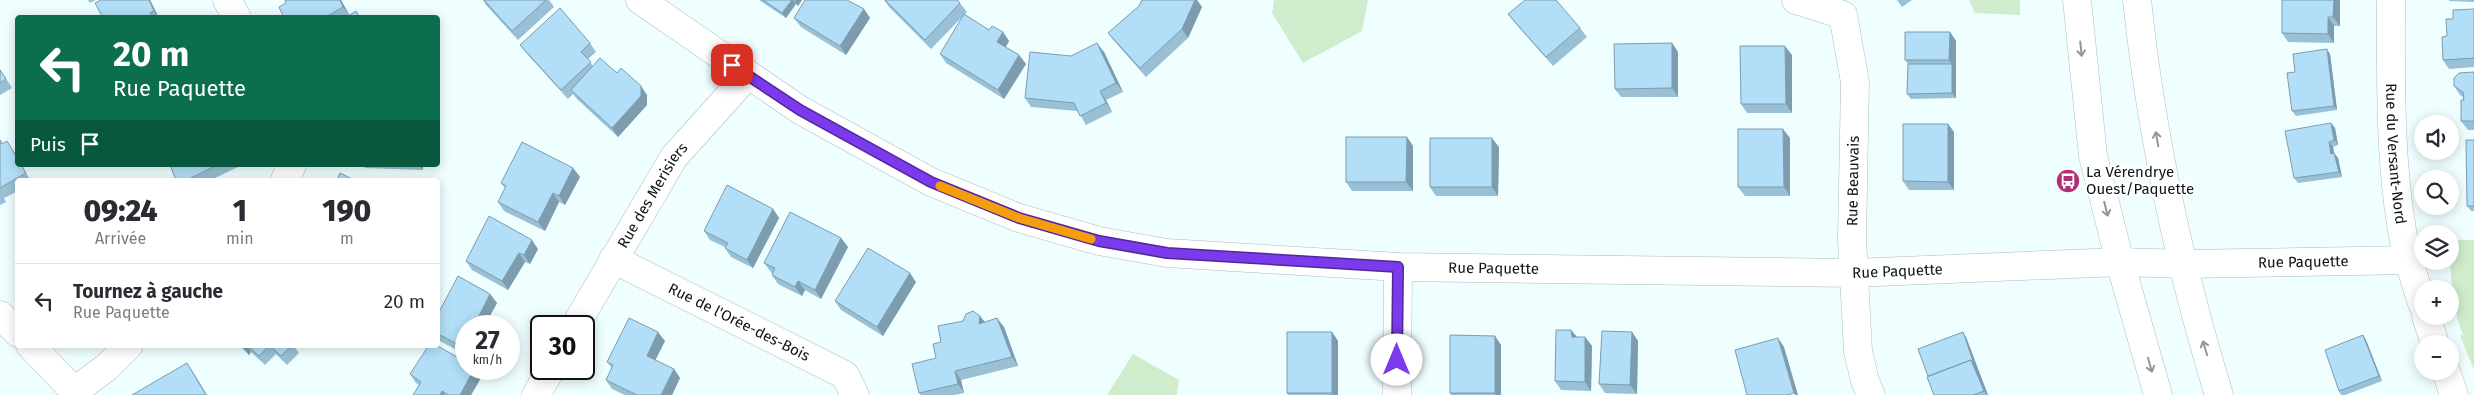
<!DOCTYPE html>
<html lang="fr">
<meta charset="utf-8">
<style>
body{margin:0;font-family:"Fira Sans",sans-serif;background:#f7f7f7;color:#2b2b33;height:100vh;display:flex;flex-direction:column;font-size:19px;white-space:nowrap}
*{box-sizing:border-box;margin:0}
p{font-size:16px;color:#7c7c81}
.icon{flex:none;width:28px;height:28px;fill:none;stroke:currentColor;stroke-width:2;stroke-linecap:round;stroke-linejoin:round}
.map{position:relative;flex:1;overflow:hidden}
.sheet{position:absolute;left:15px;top:178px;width:425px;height:170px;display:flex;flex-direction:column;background:#fff;border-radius:5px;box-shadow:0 2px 12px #0003}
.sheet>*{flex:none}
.hud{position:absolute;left:15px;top:15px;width:425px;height:152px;border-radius:5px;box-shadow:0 2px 12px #0003;background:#0b6e4f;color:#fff;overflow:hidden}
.tools{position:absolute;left:2414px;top:115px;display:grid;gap:10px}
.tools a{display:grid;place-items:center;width:45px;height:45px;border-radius:50%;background:#fff;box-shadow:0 2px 12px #0003;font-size:25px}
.speed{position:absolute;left:455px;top:315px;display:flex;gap:10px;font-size:25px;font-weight:700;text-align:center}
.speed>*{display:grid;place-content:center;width:65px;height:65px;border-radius:50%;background:#fff;box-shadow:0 2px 12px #0003;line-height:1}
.speed small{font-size:12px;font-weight:400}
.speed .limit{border:2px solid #111;border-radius:8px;background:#fff;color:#111}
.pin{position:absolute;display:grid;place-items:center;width:42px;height:42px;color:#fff;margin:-21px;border-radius:10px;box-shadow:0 2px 8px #0006}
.me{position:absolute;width:55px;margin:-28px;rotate:0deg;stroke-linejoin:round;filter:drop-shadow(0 0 4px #0008)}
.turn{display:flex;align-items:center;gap:18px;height:105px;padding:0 15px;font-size:22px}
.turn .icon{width:65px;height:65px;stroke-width:2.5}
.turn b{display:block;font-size:35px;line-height:42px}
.then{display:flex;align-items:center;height:48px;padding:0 15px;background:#0003;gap:10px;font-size:19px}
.eta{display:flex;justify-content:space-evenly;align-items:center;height:85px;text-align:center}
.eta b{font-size:30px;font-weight:800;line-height:35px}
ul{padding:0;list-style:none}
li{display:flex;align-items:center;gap:15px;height:75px;padding:0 15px;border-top:1px solid #e1e1e2}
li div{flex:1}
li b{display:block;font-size:19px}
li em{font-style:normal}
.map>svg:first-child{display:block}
.green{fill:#cfedcd}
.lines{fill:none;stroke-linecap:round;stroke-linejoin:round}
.street-casing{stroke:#acbdbf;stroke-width:29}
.secondary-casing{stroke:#acbdbf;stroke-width:29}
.street{stroke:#fff;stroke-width:28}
.secondary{stroke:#fff;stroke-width:28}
.wall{fill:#99c0d4}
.shaded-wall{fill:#7d9cad}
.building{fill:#b2dff7;stroke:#7d9cad}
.oneway{stroke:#939696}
.route-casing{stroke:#51269a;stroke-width:12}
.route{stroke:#7c3aed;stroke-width:9}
.slow{stroke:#f59e0b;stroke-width:9}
.labels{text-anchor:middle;stroke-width:5;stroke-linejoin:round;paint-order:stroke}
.street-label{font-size:15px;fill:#0f1515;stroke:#fff}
.poi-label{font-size:15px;fill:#0f1515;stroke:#fff;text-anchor:start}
</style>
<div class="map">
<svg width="2474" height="395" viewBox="0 0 2474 395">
<rect width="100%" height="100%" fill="#effeff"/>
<path class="green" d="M1274,0H1368L1362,31L1303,63L1272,13Z
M1969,0H2020V15L1975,13Z
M2450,240H2474V370L2460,335H2463C2451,304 2450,271 2450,240Z
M1133,354L1179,380L1177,395H1107Z"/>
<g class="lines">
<g class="street-casing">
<g id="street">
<path d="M227,0L237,18"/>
<path d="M1796,0L1843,15L1855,82L1852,239L1858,351L1865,381L1871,395"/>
<path id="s1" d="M2391,0C2391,80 2389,162 2404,241C2408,261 2416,283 2422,303"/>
<path d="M285,180L292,165"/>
<path id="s2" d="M613,259L845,375L855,395"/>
<path d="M0,315L18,333"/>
<path d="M2426,316L2435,344"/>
<path id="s3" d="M575,326L674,157L747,76"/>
<path d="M30,345L78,395"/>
<path d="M2446,371L2454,395"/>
<path d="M76,390L107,367L129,345"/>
<path d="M536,395L551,369"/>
<path d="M1397,395L1398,267"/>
</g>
</g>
<g class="secondary-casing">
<g id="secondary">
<path id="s4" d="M640,0L800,110L931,182L1019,218L1099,241L1167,253L1398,267L1853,273L2120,262L2184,264L2410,260"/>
<path d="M2077,0L2093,156L2120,262L2158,395"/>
<path d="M2137,0C2151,133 2180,268 2219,395"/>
</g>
</g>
<use href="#street" class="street"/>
<use href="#secondary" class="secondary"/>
</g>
<path class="wall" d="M88,0H96L90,3Z
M101,0H150L159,18H103Z
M341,0L349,15L361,18H284Z
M483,0H549L554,7L518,40L486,5Z
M759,0H802L798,6L796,4L786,18Z
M884,0L960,3L967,12L931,49L890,8Z
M1142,0H1197L1202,7L1188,38L1146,77L1115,42L1108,33L1139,6Z
M1897,0H1912L1902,7Z
M2282,0H2340V26H2334V43L2288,42L2282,33Z
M2449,0H2474V2L2449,1Z
M864,9L870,18L846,55L801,27L794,18Z
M2474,9V67L2449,69L2443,60L2447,36L2453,19Z
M1508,14L1580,28L1587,37L1553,66L1515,23Z
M989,30L1003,32L1009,41L1006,47L1019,55L1026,64L1004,99L946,63L940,54Z
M1950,32L1956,41V98L1911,99L1907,94L1908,64L1905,60Z
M590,43L596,52L588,59L593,66L617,73L647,95V105L618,137L577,99L573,94L568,99L527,54L520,45Z
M1672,43L1678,52V97H1621L1615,89Z
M1104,52L1123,92L1106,100L1112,112L1086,125L1078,111L1031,107L1025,98L1071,56Z
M2330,54L2337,110L2296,116L2292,111L2295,72Z
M1792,55V113H1747L1741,104Z
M0,69L12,88L0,95Z
M2474,72V130H2468L2461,121L2463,97L2460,95L2454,86Z
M2331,123L2335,128L2338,145L2333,147L2334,154L2338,158L2342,177L2298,183L2294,178Z
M1948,124L1954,132V190H1909L1903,181Z
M1407,137L1413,146V191H1352L1346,182Z
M1790,138V196H1745L1738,187Z
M0,139L3,144L13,150L18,157V165H22L30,180H18V191L4,198L6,202L0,205Z
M2474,140V211H2471L2467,206Z
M1499,147L1498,196H1436L1430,187Z
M170,165H242L211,180H176Z
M363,165H426V167H423V170L365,168Z
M573,168L580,177L565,205L559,202L545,231L504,211L498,202L505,188L501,183Z
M773,209L779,218L753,268L731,257L725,248V247L710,240L704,231Z
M841,238L848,247L821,299L805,290L802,296L778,284L772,275V273L771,272L764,263Z
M538,249L530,264L525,262L508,290L472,270L466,261Z
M916,282L883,336L841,310L835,301Z
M490,294L497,303L486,323L466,326V355L438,340V314Z
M980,316L985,322L1004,327L1018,366L961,380L964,393L954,395H921L919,393L936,358L941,342Z
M1571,330L1576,337H1585L1592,346L1591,391L1561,390L1555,381Z
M1332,332L1338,341V395H1288L1287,393Z
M1632,332L1638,341L1637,394L1605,393L1599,384Z
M2363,335L2366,340L2382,381L2345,395H2341L2339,391Z
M1495,336L1501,345V395H1451L1450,393Z
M1966,337L1988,395H1934Z
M665,341L655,360L674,369L680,378L672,395H625L612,389L606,380L612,368L607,362Z
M239,345H293L299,353L287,365L276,354L265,365L251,352L249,355Z
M466,369H477L482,376L471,395H413L419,385L416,383L410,374Z"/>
<path class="shaded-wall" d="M149,0H150L159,18L154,11Z
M340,0H341L350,16L343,7Z
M792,0H793L796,4L786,18L782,13Z
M795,0H802L798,6L795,1Z
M1195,0H1197L1202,7L1188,38L1182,29Z
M2334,0H2340V26L2333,17Z
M864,9L870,18L846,55L840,46Z
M2328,17L2334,26V43L2328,34Z
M1003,32L1009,41L1003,51L997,42Z
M1950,32L1956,41V98L1952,93V64L1949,60Z
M1097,43L1104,52L1123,92L1116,83Z
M1672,43L1678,52V97L1672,88Z
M1785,46L1792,55V113L1786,104Z
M2327,49L2330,54L2337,110L2334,106Z
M1019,55L1026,64L1004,99L998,90Z
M641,86L647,95V105L618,137L612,128Z
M1100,91L1106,100L1112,112L1106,103Z
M2331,123L2335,128L2338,145L2334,140Z
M1948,124L1954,132V190L1948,182Z
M1783,129L1790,138V196L1784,187Z
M1407,137L1413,146V191L1406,182Z
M1492,138L1499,147L1498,196L1492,187Z
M2329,142L2333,147L2335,159L2331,154Z
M2334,153L2338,158L2342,177L2339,172Z
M419,165H421L423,167V170Z
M573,168L580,177L565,205L559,196Z
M553,193L559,202L545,231L538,222Z
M773,209L779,218L753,268L747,260Z
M841,238L848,247L821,299L815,290Z
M532,240L538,249L530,264L524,255Z
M519,253L525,262L508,290L502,281Z
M910,273L916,282L883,336L877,327Z
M798,281L805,290L802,296L795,287Z
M490,294L497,303L486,323L488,326H482L478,318Z
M980,316L987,325L979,324Z
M997,318L1004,327L1018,366L1012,357Z
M1571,330L1578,338L1572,337Z
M658,332L665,341L653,365L647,356Z
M1332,332L1338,341V395H1333L1332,393Z
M1632,332L1638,341L1637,394L1630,385Z
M1963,332L1966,337L1978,369L1974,364Z
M2363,335L2366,340L2382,381L2379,376Z
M1495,336L1501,345V395H1496L1495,393Z
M1585,337L1592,346L1591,391L1585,382Z
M1778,338L1784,347L1798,395H1795L1794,393Z
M243,345H247L251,352L249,355L242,346Z
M1971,360L1978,369L1988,395H1987L1984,391Z
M187,363L193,372L207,395H206Z
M474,369H477L482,376L471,395H460Z
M674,369L680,378L672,395H661Z
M955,371L961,380L964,393L958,384Z
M442,391L445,395H440Z"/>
<path class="building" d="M101,0H149L154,11L150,13L152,18H103L95,3Z
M285,0H340L343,7L324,18H284L279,7L286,3Z
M484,0H546L512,31Z
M763,0H792L782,13Z
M805,0H847L864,9L840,46L794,18Z
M885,0H957L960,3L925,40Z
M1142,0H1195L1182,29L1140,68L1108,33L1139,6Z
M1525,0H1556L1580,28L1546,57L1508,14Z
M2282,0H2334L2333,17H2328V34L2282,33Z
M560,8L590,43L581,52L591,62L561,90L520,45Z
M2474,9V58L2443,60L2442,37L2447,36L2446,19H2453V10Z
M356,11L360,18H345Z
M964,14L989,30L992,26L1003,32L997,42L1019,55L998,90L940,54Z
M1905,32H1950L1949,60H1905Z
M1097,43L1116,83L1100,91L1106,103L1080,116L1074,103L1025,98L1030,52L1071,56Z
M1672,43V88L1615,89L1614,44Z
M1740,46H1785L1786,104H1741Z
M2327,49L2334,106L2292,111L2287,73L2295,72L2293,54Z
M600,58L617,73L621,68L641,86V96L612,128L571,90Z
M1908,64H1952V93L1907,94Z
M0,70L6,79L0,83Z
M2474,72V121H2461V100H2464L2463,92L2454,86V78L2459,73Z
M2331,123L2334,140L2329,142L2331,154L2334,153L2339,172L2294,178L2285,131Z
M1903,124H1948V182L1903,181Z
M1738,129H1783L1784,187H1738Z
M1346,137H1407L1406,182H1346Z
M1430,138H1492V187H1430Z
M0,140L2,144L7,141L18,159V165H21L26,173L0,188Z
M2466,140H2474V206H2467Z
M522,142L573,168L559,196L553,193L538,222L498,202L506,186L501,183Z
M170,165H217L187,180H176Z
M340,173L354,180H337Z
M727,185L773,209L747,260L725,248L728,243L704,231Z
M790,212L841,238L815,290L798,281L795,287L772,275L775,268L764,263Z
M489,216L532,240L524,255L519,253L502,281L466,261Z
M868,248L910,273L877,327L835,301Z
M458,276L490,294L478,318L485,321L482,326H466V346L465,348L438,334V314Z
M973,311L980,316L979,324L997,318L1012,357L955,371L958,384L919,393L912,364L936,358L933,344L941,342L938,326L963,321L966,314Z
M629,318L658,332L647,356L674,369L661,395H637L606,380L613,365L607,362Z
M1556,330H1571L1572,337H1585V382L1555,381Z
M1602,331L1632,332L1630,385L1599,384Z
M1287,332H1332V393H1287Z
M1963,332L1974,364L1971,360L1928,376L1918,349Z
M1450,335L1495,336V393H1450Z
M2363,335L2379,376L2339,391L2325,350Z
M1778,338L1794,393L1787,395H1747L1735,350Z
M247,345H292L281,356L270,345L259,356Z
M429,345H436L466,362V369H474L460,395H449L442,391L440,395H413L421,382L410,374Z
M1971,360L1984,391L1973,395H1934L1927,377Z
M187,363L206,395H132Z"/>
<defs><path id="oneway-shaft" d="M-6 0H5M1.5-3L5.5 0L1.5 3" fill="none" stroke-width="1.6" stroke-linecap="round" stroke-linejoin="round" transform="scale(1.25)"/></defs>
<g class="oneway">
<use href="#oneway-shaft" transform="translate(2081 49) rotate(84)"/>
<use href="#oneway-shaft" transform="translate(2157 139) rotate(-100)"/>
<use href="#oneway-shaft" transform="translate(2106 209) rotate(76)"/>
<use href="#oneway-shaft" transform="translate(2205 348) rotate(-107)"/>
<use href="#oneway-shaft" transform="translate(2150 365) rotate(74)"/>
</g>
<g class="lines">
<g class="route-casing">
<path id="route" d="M732,65L800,110L931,182L1019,218L1099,241L1167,253L1398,267L1397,360"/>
</g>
<use href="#route" class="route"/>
<path class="slow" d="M940,186L1019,218L1091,239"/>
</g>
<defs>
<g id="bus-disc" transform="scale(1.25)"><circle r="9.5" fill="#b12f79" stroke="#fff"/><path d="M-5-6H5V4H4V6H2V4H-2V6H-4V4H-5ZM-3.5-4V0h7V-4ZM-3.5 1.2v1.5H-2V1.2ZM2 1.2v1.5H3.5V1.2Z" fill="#fff"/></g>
</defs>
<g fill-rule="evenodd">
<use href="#bus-disc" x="2068" y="181"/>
</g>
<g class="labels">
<g class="street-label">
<text dy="5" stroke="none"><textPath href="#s1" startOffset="154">Rue du Versant-Nord</textPath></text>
<text transform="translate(1853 181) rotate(-89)" y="5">Rue Beauvais</text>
<text dy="5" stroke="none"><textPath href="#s3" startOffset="152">Rue des Merisiers</textPath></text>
<text dy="5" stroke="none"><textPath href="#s4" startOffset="1728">Rue Paquette</textPath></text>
<text dy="5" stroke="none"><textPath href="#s4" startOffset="918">Rue Paquette</textPath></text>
<text dy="5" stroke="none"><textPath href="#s4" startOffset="1322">Rue Paquette</textPath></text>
<text dy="5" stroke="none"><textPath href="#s2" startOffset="141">Rue de l'Orée-des-Bois</textPath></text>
</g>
<g class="poi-label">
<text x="2086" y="177">La Vérendrye<tspan x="2086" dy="17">Ouest/Paquette</tspan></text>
</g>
</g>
</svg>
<div class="tools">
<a><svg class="icon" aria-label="sound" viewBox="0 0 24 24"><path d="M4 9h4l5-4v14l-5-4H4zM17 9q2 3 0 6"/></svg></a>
<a><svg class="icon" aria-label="search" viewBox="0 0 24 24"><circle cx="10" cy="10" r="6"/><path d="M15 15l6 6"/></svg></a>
<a><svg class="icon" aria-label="layers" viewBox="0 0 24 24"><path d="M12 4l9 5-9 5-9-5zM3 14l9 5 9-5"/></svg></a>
<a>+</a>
<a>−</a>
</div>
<div class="speed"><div>27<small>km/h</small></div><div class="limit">30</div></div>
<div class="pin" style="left:732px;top:65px;background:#d93025"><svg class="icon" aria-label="arrive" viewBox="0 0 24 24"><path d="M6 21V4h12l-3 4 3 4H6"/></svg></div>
<svg class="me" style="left:1397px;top:360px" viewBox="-20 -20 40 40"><circle r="19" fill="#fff"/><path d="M0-13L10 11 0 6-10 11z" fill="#7c3aed"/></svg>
<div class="hud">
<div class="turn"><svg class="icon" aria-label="left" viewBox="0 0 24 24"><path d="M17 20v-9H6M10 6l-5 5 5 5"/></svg><div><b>20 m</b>Rue Paquette</div></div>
<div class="then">Puis<svg class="icon" aria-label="arrive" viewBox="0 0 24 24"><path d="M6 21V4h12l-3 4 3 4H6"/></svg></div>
</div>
<section class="sheet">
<div class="eta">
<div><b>09:24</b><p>Arrivée</p></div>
<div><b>1</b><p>min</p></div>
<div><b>190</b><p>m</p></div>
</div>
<ul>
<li><svg class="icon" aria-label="left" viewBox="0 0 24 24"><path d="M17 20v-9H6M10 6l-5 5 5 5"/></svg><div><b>Tournez à gauche</b><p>Rue Paquette</p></div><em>20 m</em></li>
</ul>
</section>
</div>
